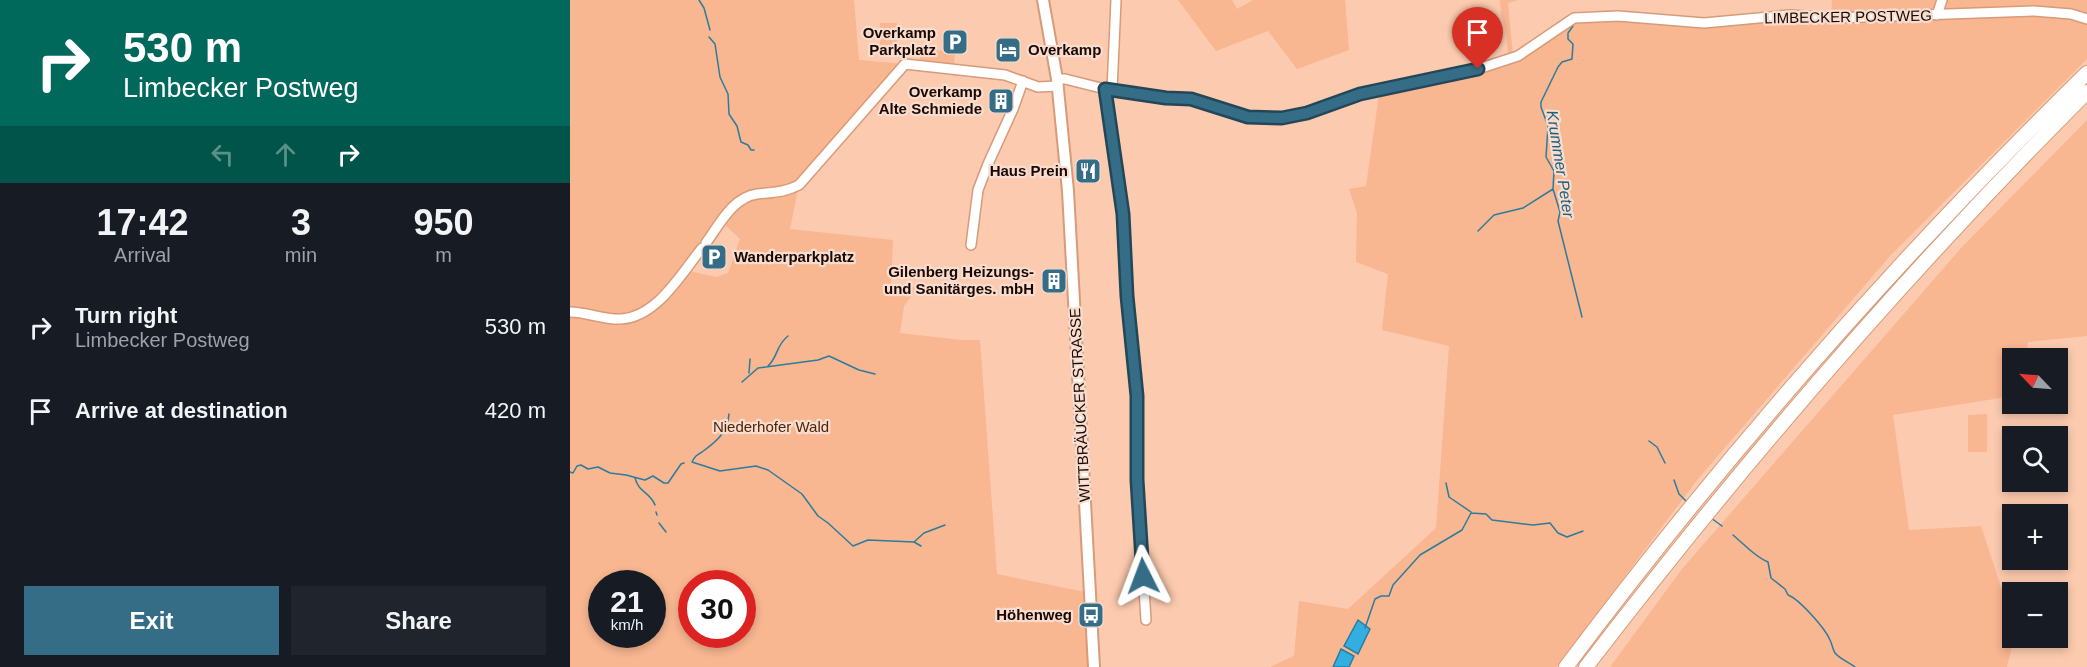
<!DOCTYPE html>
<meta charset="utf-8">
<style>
body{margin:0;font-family:Helvetica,sans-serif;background:#20242c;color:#f1f3f6;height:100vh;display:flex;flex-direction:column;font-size:22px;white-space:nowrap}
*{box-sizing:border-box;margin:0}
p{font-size:20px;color:#9ea1a6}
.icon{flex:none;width:33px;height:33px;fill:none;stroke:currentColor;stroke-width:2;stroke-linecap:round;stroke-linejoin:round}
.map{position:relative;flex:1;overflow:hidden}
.details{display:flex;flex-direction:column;background:#171b24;width:570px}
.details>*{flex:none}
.banner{background:#00695c;color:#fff;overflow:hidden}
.needle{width:39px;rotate:295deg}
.buttons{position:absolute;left:1432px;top:348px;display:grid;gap:12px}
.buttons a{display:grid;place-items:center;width:66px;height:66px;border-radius:0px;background:#171b24;box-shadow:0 3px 9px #0003;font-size:30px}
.speed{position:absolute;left:18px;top:570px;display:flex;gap:12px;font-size:30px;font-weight:700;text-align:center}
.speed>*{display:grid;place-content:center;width:78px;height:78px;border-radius:50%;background:#171b24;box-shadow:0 3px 9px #0003;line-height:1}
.speed small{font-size:15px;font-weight:400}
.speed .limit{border:9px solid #d22;background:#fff;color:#111}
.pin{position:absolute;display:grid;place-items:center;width:51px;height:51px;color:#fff;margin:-62px -26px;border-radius:50% 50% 50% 0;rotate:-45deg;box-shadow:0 0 6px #0007}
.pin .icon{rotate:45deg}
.me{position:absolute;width:66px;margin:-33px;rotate:357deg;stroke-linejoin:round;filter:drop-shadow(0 0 4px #0008)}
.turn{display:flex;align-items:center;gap:21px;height:126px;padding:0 24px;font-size:27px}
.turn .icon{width:78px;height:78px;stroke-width:2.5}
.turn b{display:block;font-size:42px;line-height:51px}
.lanes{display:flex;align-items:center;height:57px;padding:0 24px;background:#0003;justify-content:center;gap:30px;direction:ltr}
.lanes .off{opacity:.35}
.eta{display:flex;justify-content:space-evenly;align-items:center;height:102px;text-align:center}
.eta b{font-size:36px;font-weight:700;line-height:42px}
.button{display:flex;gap:12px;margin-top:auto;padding:12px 24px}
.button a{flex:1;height:69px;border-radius:0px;background:#356d87;color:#fff;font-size:24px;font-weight:700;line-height:69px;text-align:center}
.button a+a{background:#20242c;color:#f1f3f6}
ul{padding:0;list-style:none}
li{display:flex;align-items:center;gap:18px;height:84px;padding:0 24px}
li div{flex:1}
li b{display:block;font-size:22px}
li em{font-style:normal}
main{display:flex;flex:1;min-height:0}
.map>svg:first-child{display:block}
.green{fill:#f8b691;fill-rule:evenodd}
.water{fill:#33aee0;stroke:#2c7c9d;stroke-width:1.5}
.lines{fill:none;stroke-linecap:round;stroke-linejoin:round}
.stream{stroke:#2c7c9d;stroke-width:1.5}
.minor-casing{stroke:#d79b79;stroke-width:12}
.major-casing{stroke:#d79b79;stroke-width:14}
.highway-casing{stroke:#d79b79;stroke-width:16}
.minor{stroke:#fff;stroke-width:9}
.major{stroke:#fff;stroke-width:10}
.highway{stroke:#fff;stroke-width:14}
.route-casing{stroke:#224758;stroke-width:15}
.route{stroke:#356d87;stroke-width:10}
.labels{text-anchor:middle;stroke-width:4.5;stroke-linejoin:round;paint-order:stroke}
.street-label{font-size:15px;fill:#1c0800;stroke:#f7ddcf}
.poi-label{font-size:15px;font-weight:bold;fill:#1c0800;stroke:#f7ddcf;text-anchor:end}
.park-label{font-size:15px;fill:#4f2406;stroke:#f7ddcf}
.water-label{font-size:16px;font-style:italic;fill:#215f7a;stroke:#f7ddcf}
</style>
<main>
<section class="details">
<div class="banner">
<div class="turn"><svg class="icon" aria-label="right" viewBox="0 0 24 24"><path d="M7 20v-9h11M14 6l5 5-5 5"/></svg><div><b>530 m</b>Limbecker Postweg</div></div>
<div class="lanes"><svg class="icon off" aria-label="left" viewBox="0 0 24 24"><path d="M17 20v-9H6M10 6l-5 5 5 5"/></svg><svg class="icon off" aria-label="ahead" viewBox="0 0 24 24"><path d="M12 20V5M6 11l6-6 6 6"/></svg><svg class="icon" aria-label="right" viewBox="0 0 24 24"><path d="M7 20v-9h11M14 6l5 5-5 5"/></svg></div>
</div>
<div class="eta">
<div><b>17:42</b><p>Arrival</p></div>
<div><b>3</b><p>min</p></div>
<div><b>950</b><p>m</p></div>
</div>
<ul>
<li><svg class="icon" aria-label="right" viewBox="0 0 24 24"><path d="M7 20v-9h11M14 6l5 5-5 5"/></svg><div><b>Turn right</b><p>Limbecker Postweg</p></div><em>530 m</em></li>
<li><svg class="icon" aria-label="arrive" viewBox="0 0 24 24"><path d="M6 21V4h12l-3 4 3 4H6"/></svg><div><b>Arrive at destination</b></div><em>420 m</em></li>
</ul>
<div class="button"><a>Exit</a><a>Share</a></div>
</section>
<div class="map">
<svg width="1517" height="667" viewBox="0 0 1517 667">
<rect width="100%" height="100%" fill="#fccaae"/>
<path class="green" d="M0,0H284L289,60L335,64L229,185L220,229L323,240L321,286L348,287L334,306L330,333L391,340H410L427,574L515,592L518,667H0ZM152,222L170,239L158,273L146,277L114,270ZM32,584H82V634H32ZM122,584H172V634H122Z
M608,0H662L667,9L683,0H775L779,50L727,69L698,31L646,51Z
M930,0H948L938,3L943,55L938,56L936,30L931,14Z
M1262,0H1517V59L1320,256L1127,480L987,667H700L724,656L729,601L778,609L866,528L879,346L812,330L818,274L786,262L787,213L779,189L796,186L809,95L864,84L916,71L949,57L1005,19L1047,17L1133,26L1220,19L1261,21Z
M310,23H327V56H310Z
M351,49L385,52L384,65L397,66L395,68L351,61L350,57Z
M1517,120V336L1458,342L1456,358H1443V396L1323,415L1339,530L1411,526L1433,593L1443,609L1444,638L1437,667H1040L1112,569L1392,247Z
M1417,414V452H1398V415Z"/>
<path class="water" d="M788,620L800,629L788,654L774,646Z
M771,649L784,656L779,667H763Z"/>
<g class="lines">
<path class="stream" d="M129,0L134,8L140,30
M1003,26L998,33V39L1003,44L1002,59L992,62L988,67L971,102V107L978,126L976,157L984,171L983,189L990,212L988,221L1012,317
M139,37L145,44L150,77L158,94L159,114L167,126L171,142L178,145L181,150H184
M908,231L924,215L953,208L983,189
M198,366C208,357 206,345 218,336
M179,373L180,359
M172,382L188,368L248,360L259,356L289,370L305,374
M159,414C158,432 146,442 132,452C127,455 125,456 122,462L150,471L186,466L198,470L232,494L248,516L258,523L283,546L298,540L344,542L354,533L375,525
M1079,441L1087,447L1095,463
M0,472L3,473L7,466L11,465L18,469L28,467L40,473L56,475L71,479L75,480L83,476L94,483H98L111,464L114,463
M65,478C69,493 80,492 85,505
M1104,480L1109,494L1117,502
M876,483L879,497L901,512
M86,512L87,515
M1141,518L1152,526
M89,523L96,532
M1163,535C1174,544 1185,557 1198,562L1201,578L1215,589L1218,595C1229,599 1255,628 1260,640C1262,644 1263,650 1265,653C1270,659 1280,663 1285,667
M344,542L351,546
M795,628L805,599L811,596H819L823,585L850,555L892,530L901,513L916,514L922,520L963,525L980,523L988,533L997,537L1013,531"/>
<g class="minor-casing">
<path id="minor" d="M1367,15L1372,0
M487,79H495L535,89L555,93L631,101L678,117L712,118L737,113L790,94L908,69L948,56L1004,18L1048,16L1134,23L1220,15L1264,18L1464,11L1501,14L1517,19
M535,89L553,214L557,296L567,396V480L576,620
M542,90L546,0
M136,243C149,225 163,197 187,194C204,192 213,193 229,185L335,64L435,75L468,87L488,86
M401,245L408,190L418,164L443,109L453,81
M0,312C17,312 34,320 51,319C87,317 111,274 132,248"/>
</g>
<g class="major-casing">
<path id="major" d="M473,0L487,79L498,191L524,667"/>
</g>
<g class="highway-casing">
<path id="highway" d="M996,667C1154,456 1329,257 1517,73
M1016,667C1171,465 1337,272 1517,92"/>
</g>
<use href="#minor" class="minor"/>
<use href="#major" class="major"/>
<use href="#highway" class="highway"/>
</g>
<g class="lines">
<g class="route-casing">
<path id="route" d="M573,576L567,480V396L557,296L553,214L535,89L596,98L621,99L678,117L712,118L737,113L790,94L908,69"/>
</g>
<use href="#route" class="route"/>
</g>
<defs>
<g id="parking-square" transform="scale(1.35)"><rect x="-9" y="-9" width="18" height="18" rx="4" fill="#356d87" stroke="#f7ddcf"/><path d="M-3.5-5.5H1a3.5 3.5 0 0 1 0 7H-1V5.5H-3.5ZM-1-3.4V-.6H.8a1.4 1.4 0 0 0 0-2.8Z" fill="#fff"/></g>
<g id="hotel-square" transform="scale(1.35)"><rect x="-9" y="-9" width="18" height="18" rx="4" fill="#356d87" stroke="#f7ddcf"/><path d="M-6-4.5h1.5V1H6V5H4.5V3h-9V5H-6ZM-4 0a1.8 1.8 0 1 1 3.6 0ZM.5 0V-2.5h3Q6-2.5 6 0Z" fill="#fff"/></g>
<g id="building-square" transform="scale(1.35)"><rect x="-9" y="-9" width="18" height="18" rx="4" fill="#356d87" stroke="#f7ddcf"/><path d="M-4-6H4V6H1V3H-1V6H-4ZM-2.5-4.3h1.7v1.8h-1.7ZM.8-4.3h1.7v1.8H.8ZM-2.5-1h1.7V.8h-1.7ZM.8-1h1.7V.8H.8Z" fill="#fff"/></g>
<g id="restaurant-square" transform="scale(1.35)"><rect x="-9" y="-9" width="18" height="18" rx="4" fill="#356d87" stroke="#f7ddcf"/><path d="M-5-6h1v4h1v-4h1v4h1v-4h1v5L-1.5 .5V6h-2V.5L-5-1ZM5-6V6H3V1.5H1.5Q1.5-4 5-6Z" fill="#fff"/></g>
<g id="bus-square" transform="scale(1.35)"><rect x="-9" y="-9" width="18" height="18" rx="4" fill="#356d87" stroke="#f7ddcf"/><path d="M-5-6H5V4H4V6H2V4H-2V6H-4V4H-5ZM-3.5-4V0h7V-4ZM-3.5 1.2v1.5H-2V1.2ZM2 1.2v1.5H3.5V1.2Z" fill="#fff"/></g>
</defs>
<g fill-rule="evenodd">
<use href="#parking-square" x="385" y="42"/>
<use href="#hotel-square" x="438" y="50"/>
<use href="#building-square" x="431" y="101"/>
<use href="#restaurant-square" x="518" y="171"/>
<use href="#parking-square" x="144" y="257"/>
<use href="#building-square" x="484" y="281"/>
<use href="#bus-square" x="521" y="615"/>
</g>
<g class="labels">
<g class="street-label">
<text transform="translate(1278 17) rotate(-1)" y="5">LIMBECKER POSTWEG</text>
<text transform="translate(510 405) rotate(-93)" y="5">WITTBRÄUCKER STRASSE</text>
</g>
<g class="poi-label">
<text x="366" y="38">Overkamp<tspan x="366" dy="17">Parkplatz</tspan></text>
<text x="458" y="55" text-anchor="start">Overkamp</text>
<text x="412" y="97">Overkamp<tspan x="412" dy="17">Alte Schmiede</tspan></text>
<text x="498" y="176">Haus Prein</text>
<text x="164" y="262" text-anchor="start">Wanderparkplatz</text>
<text x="464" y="277">Gilenberg Heizungs-<tspan x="464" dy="17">und Sanitärges. mbH</tspan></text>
<text x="502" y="620">Höhenweg</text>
</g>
<g class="park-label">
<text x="201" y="432">Niederhofer Wald</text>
</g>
<g class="water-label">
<text transform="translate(991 164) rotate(81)" y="6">Krummer Peter</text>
</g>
</g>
</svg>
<div class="buttons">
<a><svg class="needle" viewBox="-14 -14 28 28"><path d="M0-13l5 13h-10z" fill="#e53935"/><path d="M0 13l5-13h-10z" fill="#9ea1a6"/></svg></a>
<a><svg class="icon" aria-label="search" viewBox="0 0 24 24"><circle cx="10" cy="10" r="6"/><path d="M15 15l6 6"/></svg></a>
<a>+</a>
<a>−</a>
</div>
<div class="speed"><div>21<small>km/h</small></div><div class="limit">30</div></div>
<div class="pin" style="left:908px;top:69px;background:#d93025"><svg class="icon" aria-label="arrive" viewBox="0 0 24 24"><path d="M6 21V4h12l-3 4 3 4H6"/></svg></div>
<svg class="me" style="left:573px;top:576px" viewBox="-20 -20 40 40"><path d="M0-17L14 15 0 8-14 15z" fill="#356d87" stroke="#fff" stroke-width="4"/></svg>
</div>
</main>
